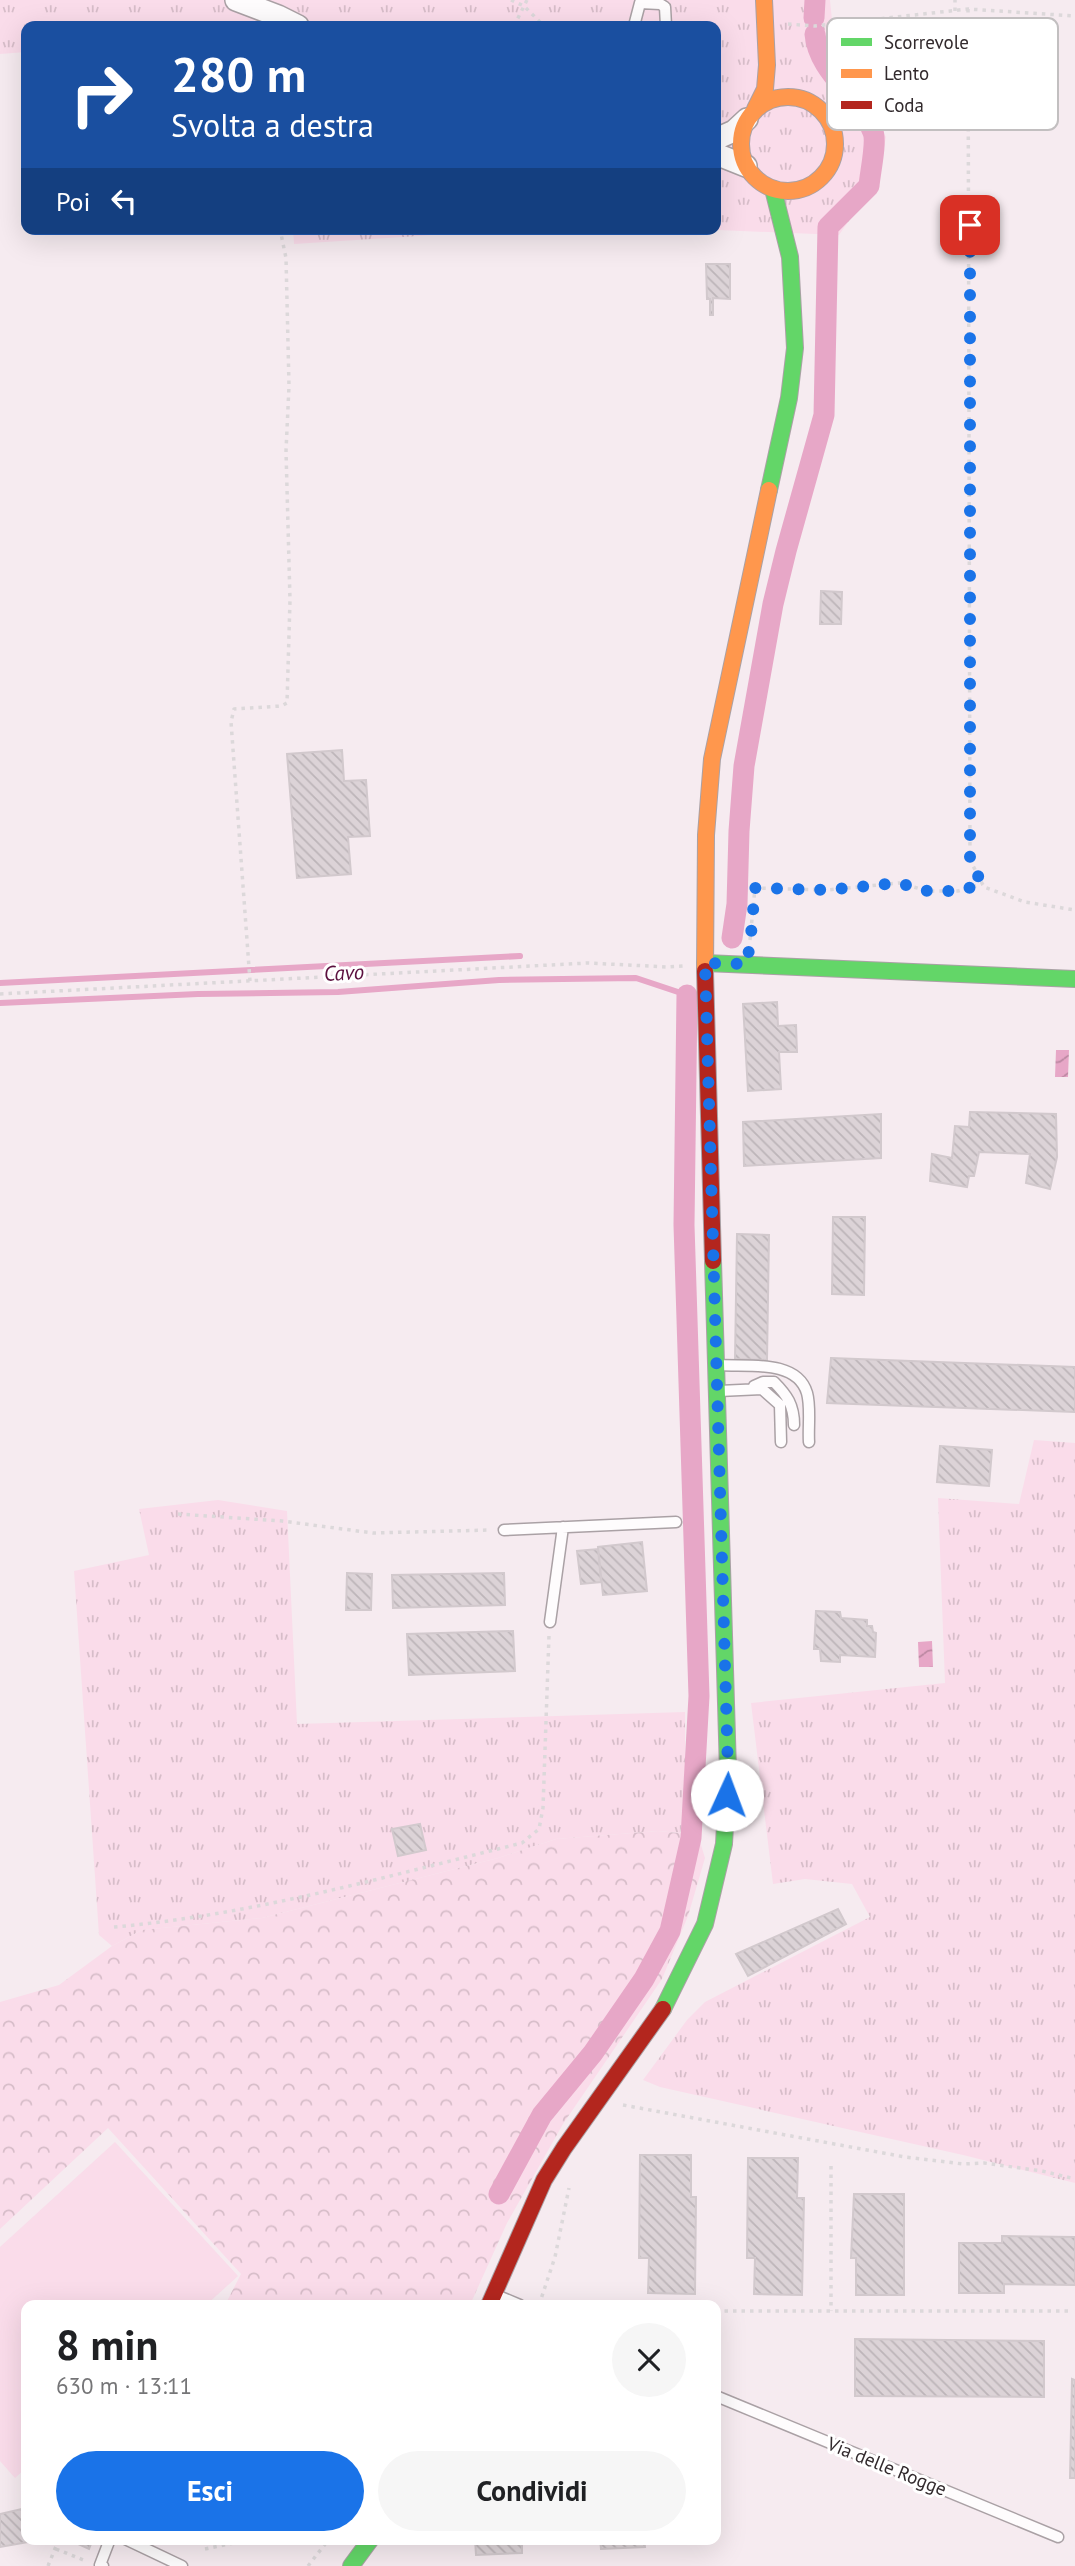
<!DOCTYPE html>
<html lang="it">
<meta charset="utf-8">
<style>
body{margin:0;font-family:"PT Sans",sans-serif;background:#f6f6f6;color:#202124;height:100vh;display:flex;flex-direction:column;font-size:26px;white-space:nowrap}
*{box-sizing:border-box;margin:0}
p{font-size:23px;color:#757577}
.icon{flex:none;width:38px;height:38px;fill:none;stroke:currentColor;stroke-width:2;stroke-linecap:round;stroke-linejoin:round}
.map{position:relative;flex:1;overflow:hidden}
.details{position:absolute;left:21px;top:2300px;width:700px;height:245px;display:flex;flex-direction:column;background:#fff;border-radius:14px;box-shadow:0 7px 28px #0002}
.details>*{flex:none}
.top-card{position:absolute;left:21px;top:21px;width:700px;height:214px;border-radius:14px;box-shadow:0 7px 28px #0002;background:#1a4fa0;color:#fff;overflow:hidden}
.pin{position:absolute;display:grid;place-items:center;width:60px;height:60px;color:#fff;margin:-30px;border-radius:14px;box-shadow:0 4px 10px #0006}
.me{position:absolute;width:77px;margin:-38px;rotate:2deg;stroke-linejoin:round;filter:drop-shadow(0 0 5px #0008)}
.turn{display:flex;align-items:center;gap:24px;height:147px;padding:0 35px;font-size:32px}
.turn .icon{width:91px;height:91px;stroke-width:2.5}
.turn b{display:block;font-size:49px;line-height:60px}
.then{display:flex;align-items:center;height:66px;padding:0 35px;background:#0003;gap:14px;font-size:26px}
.round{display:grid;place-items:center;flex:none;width:74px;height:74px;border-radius:37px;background:#f6f6f6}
.head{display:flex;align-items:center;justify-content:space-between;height:119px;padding:0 35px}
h1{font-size:42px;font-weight:800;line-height:52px}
.cta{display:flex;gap:14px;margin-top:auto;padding:14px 35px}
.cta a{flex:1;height:80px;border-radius:42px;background:#1a73e8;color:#fff;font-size:28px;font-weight:800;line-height:80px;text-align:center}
.cta a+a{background:#f6f6f6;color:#202124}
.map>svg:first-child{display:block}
.grass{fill:url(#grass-tufts);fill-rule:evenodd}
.forest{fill:url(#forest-crowns)}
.pitch{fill:#fadcea}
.water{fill:url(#water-waves)}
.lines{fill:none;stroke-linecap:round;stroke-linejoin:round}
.stream{stroke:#e7a7c7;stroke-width:6}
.canal{stroke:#e7a7c7;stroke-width:21}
.building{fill:url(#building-back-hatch);stroke:#d2c9cd;stroke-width:2}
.lane-casing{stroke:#aaa1a5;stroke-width:13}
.street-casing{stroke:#aaa1a5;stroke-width:24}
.fast-casing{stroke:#aaa1a5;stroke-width:18}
.slow-casing{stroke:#aaa1a5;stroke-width:18}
.jam-casing{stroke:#aaa1a5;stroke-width:18}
.path{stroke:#dcd8da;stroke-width:3.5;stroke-dasharray:3.5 5;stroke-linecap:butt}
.lane{stroke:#fefcfd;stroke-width:10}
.street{stroke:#fefcfd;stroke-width:21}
.fast{stroke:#63d668;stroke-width:16}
.slow{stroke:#ff974d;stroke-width:16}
.jam{stroke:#b3261e;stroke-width:16}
.route{stroke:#1a73e8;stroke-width:12;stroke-dasharray:0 21.6}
.labels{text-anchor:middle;stroke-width:6;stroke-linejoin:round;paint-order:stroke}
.street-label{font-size:19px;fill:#322a2d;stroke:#fff}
.water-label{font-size:21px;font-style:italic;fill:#5c103f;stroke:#fff}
.key{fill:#fff;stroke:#c2bfc0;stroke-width:2}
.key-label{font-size:19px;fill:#322a2d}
</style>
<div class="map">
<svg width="1075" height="2566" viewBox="0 0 1075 2566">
<defs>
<pattern id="grass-tufts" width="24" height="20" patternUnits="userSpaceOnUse" patternTransform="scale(1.75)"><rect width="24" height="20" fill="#fadcea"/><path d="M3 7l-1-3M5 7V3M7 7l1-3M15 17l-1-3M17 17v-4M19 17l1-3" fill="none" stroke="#d7bdc9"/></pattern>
<pattern id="forest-crowns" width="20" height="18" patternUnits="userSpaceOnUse" patternTransform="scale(1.75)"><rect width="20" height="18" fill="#fadcea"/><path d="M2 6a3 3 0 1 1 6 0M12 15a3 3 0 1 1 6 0" fill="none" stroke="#d7bdc9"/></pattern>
<pattern id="water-waves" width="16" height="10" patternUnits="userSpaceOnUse" patternTransform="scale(1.75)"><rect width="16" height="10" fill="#e7a7c7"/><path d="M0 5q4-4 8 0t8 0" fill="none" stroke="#bc88a2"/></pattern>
<pattern id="building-back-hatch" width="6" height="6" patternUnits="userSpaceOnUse" patternTransform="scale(1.75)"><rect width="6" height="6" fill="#dcd3d7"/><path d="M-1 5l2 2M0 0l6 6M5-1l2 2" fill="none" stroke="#bdb5b9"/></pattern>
</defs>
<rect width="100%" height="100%" fill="#f6ebf0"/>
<path class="grass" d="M0,0H830L835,50L886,137L878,179L839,235L718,230L716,229V26H26V52L0,54Z
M293,229H485L465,233L294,244Z
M1034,1440L1075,1443V2183L963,2155L660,2087L643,2080L687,2020L705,2002L870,1917L852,1884L805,1879L773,1884L751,1703L945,1683L938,1498L1019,1504Z
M218,1500L287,1511L297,1724L685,1712V1808L680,1833L658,1831L556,1839L498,1858L262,1918L142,1930L112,1946L99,1935L74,1571L149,1555L139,1509ZM420,1824L425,1850L398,1855L393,1829Z"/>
<path class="forest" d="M658,1831L698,1835L705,1858L688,1916L662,1979L563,2124L507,2223L470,2305H225L241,2274L108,2128L0,2229V2002L59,1985L112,1946L142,1930L262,1918L498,1858L556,1839Z"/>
<path class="pitch" d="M115,2142L238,2276L206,2305H26V2468L15,2478L0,2461V2247Z"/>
<path class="water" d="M1056,1050H1069L1068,1077H1055Z
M932,1641L933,1667H919L918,1642Z"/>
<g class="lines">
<path class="stream" d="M0,983L520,956
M0,1003L198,994L338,992L499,980L636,978L687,995"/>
<path class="canal" d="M814,18L815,0
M732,938L737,904L739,831L744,766L773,604L786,551L824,415L828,227L869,186C870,173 877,142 873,132C859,96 818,72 815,34
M499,2194L542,2115L593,2053L644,1979L670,1931L691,1838L699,1696L684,1225L687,995"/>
</g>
<path class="building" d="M706,264H730V299L713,298V315H710V299H707Z
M821,591L842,592L841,624H820Z
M342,750L344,781L366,780L370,836L348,837L351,874L297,878L287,754Z
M777,1002L778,1026L796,1025L797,1052H779L781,1089L748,1091L743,1004Z
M970,1112L1056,1114L1057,1157L1050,1189L1026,1183L1030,1154L979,1152L974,1176H969L967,1187L930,1181L932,1154L952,1158L955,1126L969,1127Z
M881,1114V1158L744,1166L743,1122Z
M833,1217H865L864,1295L832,1294Z
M737,1234L769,1235L767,1360L735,1359Z
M831,1358L1075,1367V1412L827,1403Z
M940,1446L992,1450L989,1486L937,1482Z
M642,1542L647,1591L603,1595L598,1547Z
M598,1549L601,1582L581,1584L577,1551Z
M347,1573L372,1574L371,1610H346Z
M504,1573L505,1605L393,1608L392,1575Z
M816,1611L840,1612L841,1618L867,1620V1626H872L873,1632L876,1633L875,1657L840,1655V1662L821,1661L820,1649H814Z
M513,1631L515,1671L409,1675L407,1634Z
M420,1824L426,1850L398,1856L392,1829Z
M838,1909L846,1924L748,1976L736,1954Z
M640,2155H691V2197H696L695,2294L648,2293L649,2258H639Z
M748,2158H798L797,2198H804L802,2295L754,2294L755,2258H747Z
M854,2194H904V2295H856V2258H851Z
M1002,2236L1075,2237V2285L1004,2284V2293H959V2243H1002Z
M855,2339L1044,2341V2397L855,2396Z
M1072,2379L1075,2380V2478H1070Z
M26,2508V2539H45L0,2547V2514Z
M67,2539H93L89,2549Z
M475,2539H522V2553L476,2555Z
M600,2539H644L645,2547L601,2549Z"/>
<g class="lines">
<g class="lane-casing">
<path id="lane" d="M634,26L640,3L660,4L665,7L666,26
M720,1365C747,1367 797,1359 807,1393C811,1407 808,1427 809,1442
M754,1386L763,1382H774C787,1395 794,1405 794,1425
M719,1391L762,1389L780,1405L781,1442
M504,1530L676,1522
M550,1622L563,1527
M496,2295L520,2305
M716,2396L1058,2537
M125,2539L182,2566
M103,2566L100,2565L110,2539"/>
</g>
<g class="street-casing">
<path id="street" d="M236,0L278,16L298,26
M716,139L734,131L747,119
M716,154L746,166"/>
</g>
<g class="fast-casing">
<path id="fast" d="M769,490L789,398L795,348L790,257L773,189
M705,963L1075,979
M663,2009L705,1924L724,1844L728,1771L713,1261
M351,2566L371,2539"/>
</g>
<g class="slow-casing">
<path id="slow" d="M741 144a47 47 0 1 1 94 0a47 47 0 1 1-94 0Z
M755,109L765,89L767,65L764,0
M705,971L706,835L712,759L769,490"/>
</g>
<g class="jam-casing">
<path id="jam" d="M705,971L713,1261
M489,2305L544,2180L564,2148L663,2009"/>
</g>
<path class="path" d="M511,0L524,6L544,26
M968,9L970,860L984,887L1025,902L1075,910
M955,11V0
M788,24L815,26L968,9L1075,16
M514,26L527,0
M750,940L755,888L827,890L899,883L928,891H958L982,884
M250,981L231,722L234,709L281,706L287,703L290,600L286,451L289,386L286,258L280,229
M0,994L588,963L668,967L683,966
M178,1514L282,1521L373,1533L491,1530
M114,1927C252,1915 388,1876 522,1843L539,1829L543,1808L549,1635
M623,2105L905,2157L963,2164L984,2163L1042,2171L1075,2179
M831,2166V2311
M539,2305L555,2257L569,2188
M716,2311H1072
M56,2549L86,2561
M205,2549L253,2539
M48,2566L59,2539
M308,2566L329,2539"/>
<use href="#lane" class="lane"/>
<use href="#street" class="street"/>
<use href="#fast" class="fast"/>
<use href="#slow" class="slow"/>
<use href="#jam" class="jam"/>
</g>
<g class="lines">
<path class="route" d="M727,1795L728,1771L705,963L746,964L750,946L755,888L827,890L898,883L928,891H958L982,884L970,860V225"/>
</g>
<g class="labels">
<g class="street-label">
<text transform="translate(887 2466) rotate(22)" y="7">Via delle Rogge</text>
</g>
<g class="water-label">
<text transform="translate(344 973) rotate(-3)" y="7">Cavo</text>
</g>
</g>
<rect x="827" y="18" width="231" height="112" rx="10" class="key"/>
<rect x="841" y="38" width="31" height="8" fill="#63d668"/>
<rect x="841" y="69" width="31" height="9" fill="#ff974d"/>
<rect x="841" y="101" width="31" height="8" fill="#b3261e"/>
<g class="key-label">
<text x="884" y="49">Scorrevole</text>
<text x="884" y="80">Lento</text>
<text x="884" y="112">Coda</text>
</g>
</svg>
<div class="pin" style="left:970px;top:225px;background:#d93025"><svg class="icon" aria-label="arrive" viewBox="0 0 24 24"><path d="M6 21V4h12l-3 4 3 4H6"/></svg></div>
<svg class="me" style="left:727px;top:1795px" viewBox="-20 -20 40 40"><circle r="19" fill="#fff"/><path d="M0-13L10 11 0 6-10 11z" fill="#1a73e8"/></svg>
<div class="top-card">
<div class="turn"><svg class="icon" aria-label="right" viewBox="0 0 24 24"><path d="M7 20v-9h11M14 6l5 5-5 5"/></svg><div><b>280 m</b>Svolta a destra</div></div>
<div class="then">Poi<svg class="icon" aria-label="left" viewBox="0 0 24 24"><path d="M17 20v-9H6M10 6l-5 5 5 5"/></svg></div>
</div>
<section class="details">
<div class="head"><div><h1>8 min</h1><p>630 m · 13:11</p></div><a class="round"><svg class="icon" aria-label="close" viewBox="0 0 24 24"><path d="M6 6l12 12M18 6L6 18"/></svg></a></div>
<div class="cta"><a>Esci</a><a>Condividi</a></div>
</section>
</div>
